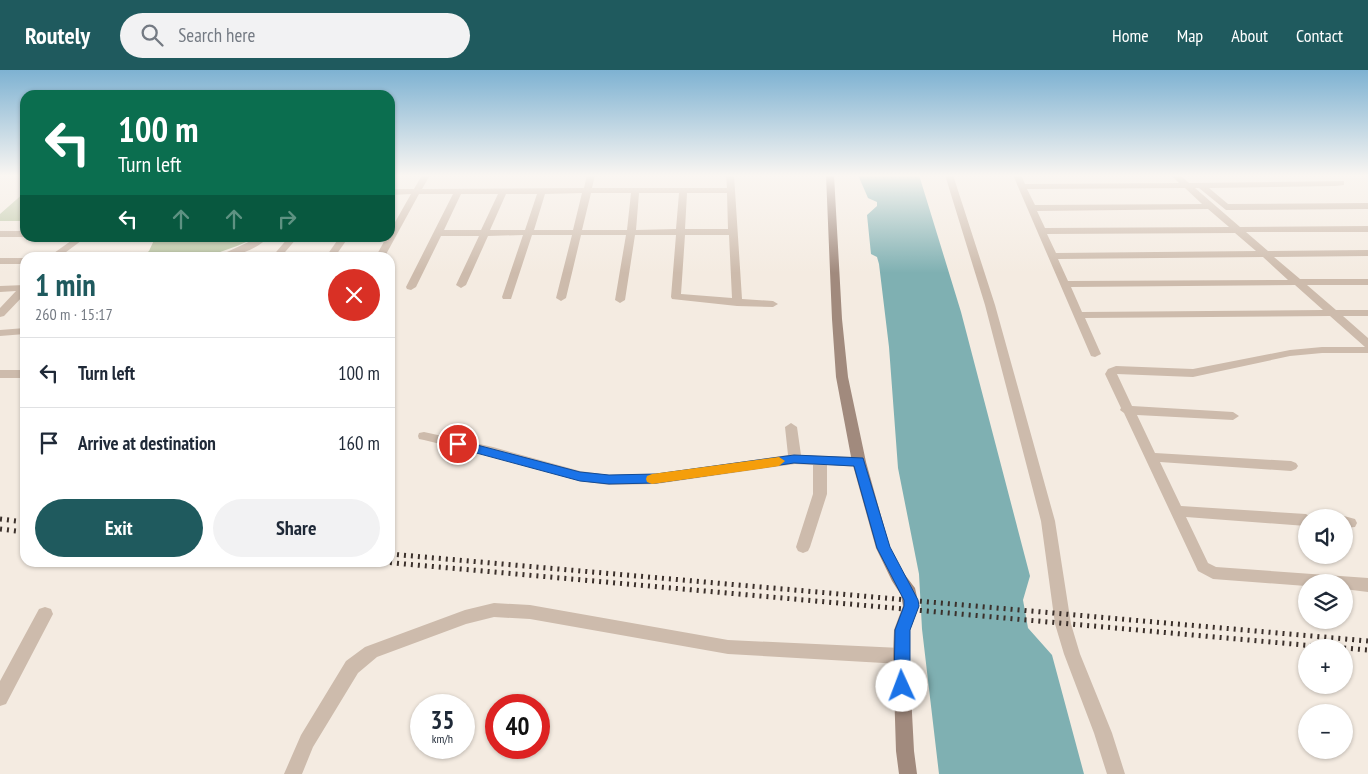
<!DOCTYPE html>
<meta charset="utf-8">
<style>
body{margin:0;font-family:"PT Sans Narrow",sans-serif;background:#f2f2f3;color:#1f2937;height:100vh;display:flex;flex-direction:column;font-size:19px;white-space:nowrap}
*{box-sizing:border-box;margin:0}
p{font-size:16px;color:#747a83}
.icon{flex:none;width:28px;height:28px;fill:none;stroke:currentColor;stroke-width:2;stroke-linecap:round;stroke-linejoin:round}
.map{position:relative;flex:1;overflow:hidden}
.sheet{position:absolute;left:20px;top:182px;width:375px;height:315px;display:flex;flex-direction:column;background:#fff;border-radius:15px;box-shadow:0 1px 4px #0004}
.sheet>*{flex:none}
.guide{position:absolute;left:20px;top:20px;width:375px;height:152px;border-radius:15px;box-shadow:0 1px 4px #0004;background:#0b6e4f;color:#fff;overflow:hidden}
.fabs{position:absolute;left:1298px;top:439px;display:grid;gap:10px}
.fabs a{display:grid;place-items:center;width:55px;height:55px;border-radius:50%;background:#fff;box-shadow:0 1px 4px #0004;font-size:25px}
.speed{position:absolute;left:410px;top:624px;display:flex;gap:10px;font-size:25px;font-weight:700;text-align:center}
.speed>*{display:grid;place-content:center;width:65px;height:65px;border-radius:50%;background:#fff;box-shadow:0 1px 4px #0004;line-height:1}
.speed small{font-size:12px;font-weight:400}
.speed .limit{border:8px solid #d22;background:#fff;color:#111}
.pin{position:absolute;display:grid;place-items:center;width:42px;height:42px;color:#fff;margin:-21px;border:2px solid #fff;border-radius:50%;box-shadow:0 1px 5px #0007}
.me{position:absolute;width:55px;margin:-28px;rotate:358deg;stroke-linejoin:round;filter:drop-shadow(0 0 4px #0008)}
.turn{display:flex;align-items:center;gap:18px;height:105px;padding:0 15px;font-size:22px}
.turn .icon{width:65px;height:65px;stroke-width:2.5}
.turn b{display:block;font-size:35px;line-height:42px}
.lanes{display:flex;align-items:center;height:48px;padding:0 15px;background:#0003;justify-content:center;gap:25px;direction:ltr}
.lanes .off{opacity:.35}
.round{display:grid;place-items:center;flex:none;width:52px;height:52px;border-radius:26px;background:#f2f2f3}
.summary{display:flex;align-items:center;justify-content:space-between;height:85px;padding:0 15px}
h1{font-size:30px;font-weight:700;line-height:38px;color:#1f5a5e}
.button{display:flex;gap:10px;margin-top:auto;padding:10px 15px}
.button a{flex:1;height:58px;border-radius:30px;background:#1f5a5e;color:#fff;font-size:20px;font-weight:700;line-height:58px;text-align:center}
.button a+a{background:#f2f2f3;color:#1f2937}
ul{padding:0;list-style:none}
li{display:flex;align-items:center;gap:15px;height:70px;padding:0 15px;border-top:1px solid #e0e1e3}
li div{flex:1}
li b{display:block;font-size:19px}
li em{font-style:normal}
header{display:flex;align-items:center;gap:30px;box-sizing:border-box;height:70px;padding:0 25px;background:#1f5a5e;color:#fff}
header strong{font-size:24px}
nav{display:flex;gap:28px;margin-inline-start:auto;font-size:18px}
.search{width:350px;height:45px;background:#f2f2f3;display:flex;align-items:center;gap:12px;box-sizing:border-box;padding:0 18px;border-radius:28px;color:#747a83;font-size:19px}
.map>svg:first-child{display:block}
.green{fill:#b8c4a0}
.water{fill:#7fb0b2}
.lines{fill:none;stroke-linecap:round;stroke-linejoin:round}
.street{fill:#cdbbac;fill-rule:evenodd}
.secondary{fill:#a18a7d;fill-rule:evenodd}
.rail{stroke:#3b302b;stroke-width:5;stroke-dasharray:2 5;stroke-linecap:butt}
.route{fill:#1a73e8;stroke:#114b97}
.slow{fill:#f59e0b}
</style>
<header>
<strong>Routely</strong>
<div class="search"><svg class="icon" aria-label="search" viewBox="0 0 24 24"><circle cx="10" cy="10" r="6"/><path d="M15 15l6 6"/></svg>Search here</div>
<nav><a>Home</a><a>Map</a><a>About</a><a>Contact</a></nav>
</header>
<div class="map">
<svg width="1368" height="704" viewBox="0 0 1368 704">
<rect width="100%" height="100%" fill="#f4ebe1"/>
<path class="green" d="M25,122V151H0V144Z
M155,168H255L237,176L206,187H142L149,181Z"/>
<path class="water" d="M858,105H919L961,242L1030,506L1023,530L1028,558L1052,585L1084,704H939L922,559L919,504L898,398L889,277L879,194L877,187L871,184L867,145L877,136V132L868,128Z"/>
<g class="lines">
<path class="street" d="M422,105H430L422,119L584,118L587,105H595L592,118H727L726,105H734L742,229L773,231L778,234L773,237L737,236L672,229L671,227L676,165H635L625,230L620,233L615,230L626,165H581L566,228L561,231L556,228L572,165H532L511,229H503L502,227L523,165L488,166L466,215L461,218L456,215L479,166H441L416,217L411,220L407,219L406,217L453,124H419L384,188H375L386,168H390V161L411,124L390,125V119H414ZM582,123L573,160H534L545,124ZM591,123H631L627,160H582ZM639,123H679L676,159L636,160ZM687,123H727L728,159H685ZM461,124H498L481,160H444ZM506,124H537L525,160H490ZM685,165H729L732,228L681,224Z
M945,105H953L995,235L1055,451L1071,554L1080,584L1112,663L1125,704H1107L1094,663L1064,584L1055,554L1041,451L985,235Z
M1013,105H1021L1025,114L1179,113L1171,105H1180L1189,113L1341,111H1344V115L1335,116L1209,118L1228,134L1368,133V139L1226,140L1199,118H1195L1240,157L1368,156V162H1246L1268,181L1368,180V186L1274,187L1300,209H1368V215H1307L1336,240H1368V246H1343L1368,268V283H1322L1290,286L1193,307L1117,304L1132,336L1233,342L1239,346L1233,350L1137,345L1155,383L1291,391L1296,393L1298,396L1296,399L1291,401L1160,392L1181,436L1306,444L1312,448H1306V456L1186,447L1208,493L1216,497L1368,508V522L1344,519V512H1306V516L1213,509L1198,501L1124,343L1120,340L1121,338L1105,304L1108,299L1116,296L1193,299L1290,280L1322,277H1365L1330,246L1085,248L1101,284L1095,287L1091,286ZM1185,118L1202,134L1035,135L1027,119ZM1208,139L1229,157L1045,158L1037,141ZM1235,163L1256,181L1056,183L1047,164ZM1263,187L1288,210L1068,211L1058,189ZM1295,215L1323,240L1082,242L1071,217Z
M0,161H25V167H0Z
M75,168H85L58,188H47Z
M257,168H268C254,181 232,188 214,188Z
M288,168H297L280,188H271Z
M339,168H348L334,188H325Z
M0,188H25V194H0Z
M25,215V224L4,246L0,247V238L16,221L0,222V216Z
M25,258V264L0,266V260Z
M0,300H25V308H0Z
M791,353L797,357L801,385L859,387L864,389L866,392L864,395L859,397L827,395V424L810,477L808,481L803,483L798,481L796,477L813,424V395L795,394L656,414L609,415L580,411L493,387L424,370L419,369L418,366L419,363L424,362L493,377L580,401L609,405L656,404L788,385L785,357Z
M1344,446L1355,449L1357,453L1355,457L1344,458V448H1341Z
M494,533L530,535L728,570L901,578L907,581L909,586L907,591L901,594L728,584L530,549L494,547L466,554L377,587L358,603L313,677L302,704H284L301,665L346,591L365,577L465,540Z
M45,537L51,539L53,544L6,634L0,636V611L39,539Z"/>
<path class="secondary" d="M826,105H834L842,249L848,307L866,392L890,478L902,501L915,518L919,536L910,560L909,586L914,681L917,704H899L896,681L893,586L894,560L903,536L901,525L892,511L876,478L852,392L836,307L832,249Z"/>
<path class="rail" d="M0,449L25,452
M0,459L25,462
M390,484L1368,571
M383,492L1337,578
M1344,578L1368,580"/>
</g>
<linearGradient id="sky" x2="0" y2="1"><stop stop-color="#7eb2d2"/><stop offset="0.52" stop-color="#faf6f2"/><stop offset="1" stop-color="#faf6f2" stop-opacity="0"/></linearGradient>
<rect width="1368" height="203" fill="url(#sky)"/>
<path class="route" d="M458,370L580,402L609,405L656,404L794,385L863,388L890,477L918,530L919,536L910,560V616L907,621L902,623L896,621L894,616L895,560L904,536V530L877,478L854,396L794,393L656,413L609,414L580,411L454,377L453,374Z"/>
<path class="slow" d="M779,387L785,391L779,396L652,414L647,412L646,409L647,406L652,404Z"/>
</svg>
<div class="fabs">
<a><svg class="icon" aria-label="sound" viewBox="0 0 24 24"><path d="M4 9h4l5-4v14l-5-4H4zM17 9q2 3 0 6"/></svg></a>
<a><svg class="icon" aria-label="layers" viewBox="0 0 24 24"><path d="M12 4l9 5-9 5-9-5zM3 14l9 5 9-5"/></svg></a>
<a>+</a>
<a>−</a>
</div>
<div class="speed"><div>35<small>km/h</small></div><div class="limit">40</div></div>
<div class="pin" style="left:458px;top:374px;background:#d93025"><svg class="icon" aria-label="arrive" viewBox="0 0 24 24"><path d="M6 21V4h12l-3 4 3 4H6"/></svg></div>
<svg class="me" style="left:902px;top:616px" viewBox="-20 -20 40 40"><circle r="19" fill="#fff"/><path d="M0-13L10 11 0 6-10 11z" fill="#1a73e8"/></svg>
<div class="guide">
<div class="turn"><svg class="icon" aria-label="left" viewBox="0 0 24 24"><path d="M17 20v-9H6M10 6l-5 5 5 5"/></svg><div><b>100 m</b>Turn left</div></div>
<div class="lanes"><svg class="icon" aria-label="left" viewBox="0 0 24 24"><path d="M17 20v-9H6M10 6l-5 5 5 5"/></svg><svg class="icon off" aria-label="ahead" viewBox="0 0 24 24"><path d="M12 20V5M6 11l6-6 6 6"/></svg><svg class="icon off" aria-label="ahead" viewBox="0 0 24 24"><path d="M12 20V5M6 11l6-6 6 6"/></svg><svg class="icon off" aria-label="right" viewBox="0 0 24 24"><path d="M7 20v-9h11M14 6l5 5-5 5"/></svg></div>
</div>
<section class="sheet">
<div class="summary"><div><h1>1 min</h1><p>260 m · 15:17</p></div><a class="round" style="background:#d93025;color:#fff"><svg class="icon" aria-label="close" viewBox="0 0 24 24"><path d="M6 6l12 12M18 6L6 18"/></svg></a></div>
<ul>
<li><svg class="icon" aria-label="left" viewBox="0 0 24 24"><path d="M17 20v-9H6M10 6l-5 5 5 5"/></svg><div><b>Turn left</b></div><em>100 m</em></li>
<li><svg class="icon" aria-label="arrive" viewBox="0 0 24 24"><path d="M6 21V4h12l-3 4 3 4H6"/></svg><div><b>Arrive at destination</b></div><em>160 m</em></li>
</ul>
<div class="button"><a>Exit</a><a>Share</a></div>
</section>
</div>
